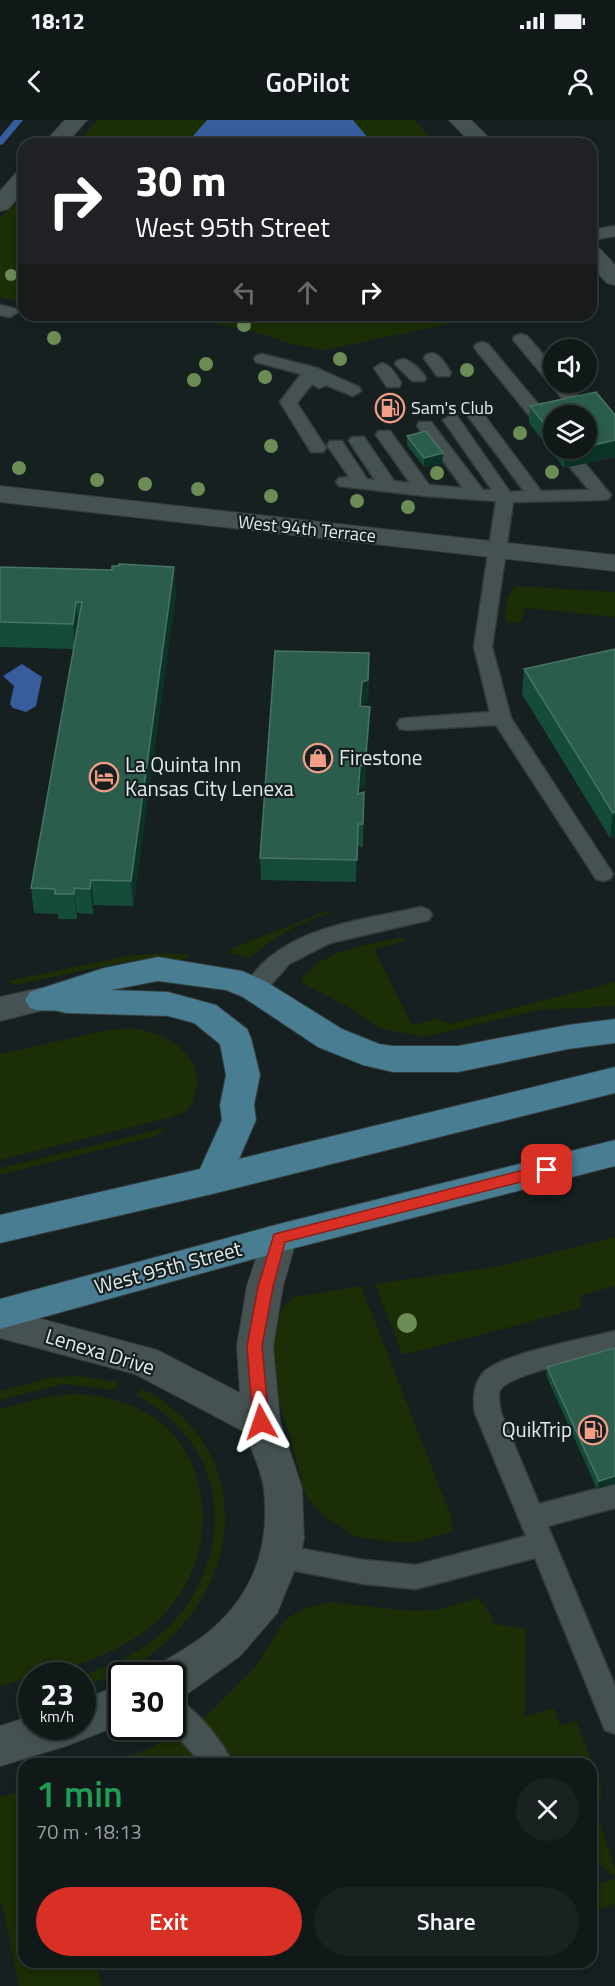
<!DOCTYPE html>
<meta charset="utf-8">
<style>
body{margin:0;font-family:"Titillium Web",sans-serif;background:#192121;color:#f1f3f6;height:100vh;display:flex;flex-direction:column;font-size:22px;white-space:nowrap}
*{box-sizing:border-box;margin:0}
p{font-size:20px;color:#9ca0a2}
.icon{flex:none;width:33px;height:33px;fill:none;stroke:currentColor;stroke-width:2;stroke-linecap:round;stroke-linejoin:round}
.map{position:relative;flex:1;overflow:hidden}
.sheet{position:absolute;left:18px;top:1638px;width:579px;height:210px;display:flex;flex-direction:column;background:#101818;border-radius:18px;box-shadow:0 3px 9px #0003,0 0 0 2px #303737}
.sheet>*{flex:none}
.guide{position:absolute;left:18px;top:18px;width:579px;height:183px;border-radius:18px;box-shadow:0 3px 9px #0003,0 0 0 2px #303737;background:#202124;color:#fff;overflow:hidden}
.buttons{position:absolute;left:543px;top:219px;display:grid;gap:12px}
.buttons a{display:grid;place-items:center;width:54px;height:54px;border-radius:50%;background:#101818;box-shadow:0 3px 9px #0003,0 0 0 2px #303737;font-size:30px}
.speed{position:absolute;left:18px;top:1542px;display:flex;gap:12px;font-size:30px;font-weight:700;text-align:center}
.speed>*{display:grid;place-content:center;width:78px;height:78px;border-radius:50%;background:#101818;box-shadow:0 3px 9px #0003,0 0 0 2px #303737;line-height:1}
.speed small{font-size:15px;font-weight:400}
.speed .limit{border:3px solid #111;border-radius:9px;background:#fff;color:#111}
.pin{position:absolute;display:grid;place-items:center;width:51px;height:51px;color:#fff;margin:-26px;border-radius:12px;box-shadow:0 3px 9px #0006}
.me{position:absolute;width:66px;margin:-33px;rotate:355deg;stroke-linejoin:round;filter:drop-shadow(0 0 4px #0008)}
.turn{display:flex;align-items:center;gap:21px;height:126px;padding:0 18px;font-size:27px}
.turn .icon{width:78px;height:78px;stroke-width:2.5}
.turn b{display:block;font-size:42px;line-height:51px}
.lanes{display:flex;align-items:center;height:57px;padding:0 18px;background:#0003;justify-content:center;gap:30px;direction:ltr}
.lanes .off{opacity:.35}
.round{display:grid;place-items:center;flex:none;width:63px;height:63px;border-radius:32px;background:#192121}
.head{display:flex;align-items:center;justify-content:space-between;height:102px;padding:0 18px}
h1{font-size:36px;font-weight:600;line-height:45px;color:#1e9e55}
.action{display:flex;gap:12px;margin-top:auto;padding:12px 18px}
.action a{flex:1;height:69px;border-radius:36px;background:#d93025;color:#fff;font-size:24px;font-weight:600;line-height:69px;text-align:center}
.action a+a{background:#192121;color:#f1f3f6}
.status{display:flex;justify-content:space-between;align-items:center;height:42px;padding:0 30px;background:#101818;direction:ltr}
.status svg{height:16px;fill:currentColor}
header{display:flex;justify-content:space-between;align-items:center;height:78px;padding:0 18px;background:#101818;font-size:27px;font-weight:600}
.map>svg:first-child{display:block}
.green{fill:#1b2e06}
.water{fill:#375d9d}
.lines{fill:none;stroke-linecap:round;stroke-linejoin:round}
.stream{fill:#375d9d;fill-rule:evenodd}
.lane-casing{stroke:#343b3b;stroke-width:3}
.street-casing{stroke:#343b3b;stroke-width:2}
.primary-casing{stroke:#343b3b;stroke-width:2}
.lane{fill:#465252;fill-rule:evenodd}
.street{fill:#465252;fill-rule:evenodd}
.primary{fill:#487d92;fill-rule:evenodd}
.tree{fill:#6b8d55}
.wall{fill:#154c39;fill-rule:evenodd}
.shaded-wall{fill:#0c3327}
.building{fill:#2b5d4c;stroke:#487365;stroke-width:1.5}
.route{fill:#d93025;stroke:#8d1f18;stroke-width:1.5}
.labels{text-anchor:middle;stroke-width:4.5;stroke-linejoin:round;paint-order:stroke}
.far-poi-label{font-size:18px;fill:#e3eaea;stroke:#162020;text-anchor:start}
.far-street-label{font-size:18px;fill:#e3eaea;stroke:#162020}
.poi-label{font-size:21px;fill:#e3eaea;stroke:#162020;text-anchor:start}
.street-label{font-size:21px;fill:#e3eaea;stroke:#162020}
</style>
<div class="status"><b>18:12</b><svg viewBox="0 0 49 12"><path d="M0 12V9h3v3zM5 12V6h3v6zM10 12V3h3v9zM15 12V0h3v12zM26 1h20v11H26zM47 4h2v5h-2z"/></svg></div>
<header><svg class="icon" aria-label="back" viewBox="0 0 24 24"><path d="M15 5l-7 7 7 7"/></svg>GoPilot<svg class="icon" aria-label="person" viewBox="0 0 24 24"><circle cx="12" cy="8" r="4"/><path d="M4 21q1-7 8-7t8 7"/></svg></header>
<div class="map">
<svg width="615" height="1866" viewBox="0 0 615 1866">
<rect width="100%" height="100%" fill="#162020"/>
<path class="green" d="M99,0H413L438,24H75Z
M24,77V167H22L24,179L20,181L0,177V98Z
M174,195H491L325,230L288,223L256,212Z
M516,466L615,472V497L525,488L521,502L507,503C502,493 508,473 516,466Z
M329,790V794C298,802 274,818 249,838L229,833L232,828Z
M403,817L405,821L374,829L412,905L437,899L450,904L615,862V886L539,890L424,917L379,908L352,889L301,862C319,829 370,825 403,817Z
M163,833L190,835L188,838L179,841L134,840L20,864H14L7,861L127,836Z
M134,908C177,915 216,946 187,991L168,998L0,1040V934L108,910Z
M165,1008L159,1014L148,1018L0,1055V1048Z
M615,1117V1166L579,1176L582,1184L578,1189L403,1235L375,1164L495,1147Z
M361,1166L452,1399L451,1412L415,1422H395L357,1417L325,1397L308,1379L304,1371L290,1316L269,1256L274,1202L286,1184L294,1177Z
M78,1256L118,1262L115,1270L64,1264L0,1280V1271L48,1258Z
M143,1269C287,1346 225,1533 83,1565L82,1556L81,1555C121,1544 166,1519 189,1482C238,1405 217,1318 136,1275Z
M78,1274C109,1276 146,1286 169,1310C220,1363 211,1452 157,1501C114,1541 53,1551 0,1566V1289L46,1277Z
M478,1478L489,1492L494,1504L526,1509L525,1597L553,1588L560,1605L570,1603L571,1597L573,1602L576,1601L601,1665V1677L595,1688L615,1749V1756L591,1739V1644H110L146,1630L203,1600L255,1548L284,1501L302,1489L331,1482L412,1491L440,1489Z
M24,1670V1842H96L102,1866H19L2,1784L0,1785V1677Z
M615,1759V1784L591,1793V1766Z"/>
<path class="water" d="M207,0H353L373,24H186Z
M22,544L42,557L36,586L26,592L13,588L10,584L14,566L3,556Z"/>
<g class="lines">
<path class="stream" d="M14,0H23L3,24L0,25V17Z"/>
<g class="lane-casing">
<path id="lane" d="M615,106V116L591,120V110Z
M0,185L16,189L18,192L10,197L0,195Z
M521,214L527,216L554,247V262H567L590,291L588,295H576L515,222L513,219L515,216Z
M482,222L488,224L548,296L550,300L548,304H536L476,230L474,227L476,224Z
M432,233C441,235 446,245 451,253L449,256H437L424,238L426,235Z
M262,234L317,248L359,267L361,271L353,276L326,265L319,268L312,264L297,283L326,328L323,332H311L280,282L301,254L256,242L254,239L256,236Z
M403,239C412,241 421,250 426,258L424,261H412L395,244L397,241Z
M382,243C391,245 396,255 401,263L399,267H387L374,248Z
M475,290L481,291L541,371L589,370L568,345L571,341H583L611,375L608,379L602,380L513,382L492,527L511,598L613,754L610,759L603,761L596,759L496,605L407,610L400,609L397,604L400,599L407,598L490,592L474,527L496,381L425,376L339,366L336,362L339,358L349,357L327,325L330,321H342L367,359L375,360L349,321L352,317H364L394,361L410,363L376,315L378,311H390L429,365L463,368L417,306L419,302H431L483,370H492L443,300L451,295L457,296L510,372L524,371L467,295Z
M421,787L429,790L432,795L429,800L330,823L289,844L262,875L254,877L246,875L243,869C278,807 359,801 421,787Z
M615,1211V1233C595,1237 508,1254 500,1270C497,1276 500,1286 501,1293L539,1384L615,1364V1388L548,1406L615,1566V1614L605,1610L535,1438L416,1469L364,1464L270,1446L266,1437L270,1428L280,1425L364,1440L416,1445L526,1416L475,1293C473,1279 473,1265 483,1253C499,1234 588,1218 615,1211Z
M172,1577C194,1585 224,1623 233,1644H202L168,1606H172Z"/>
</g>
<g class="street-casing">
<path id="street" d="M65,0H87L66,24H43Z
M449,0H471L495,24H472Z
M24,52V71L8,89L0,91V71L16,53Z
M591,126L599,128L615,145V165L607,163L591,146Z
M0,366L615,435V451L0,382Z
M41,868L52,872L57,880L52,888L0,901V877Z
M279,1104L292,1108L297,1118L283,1166L273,1226L280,1302L302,1368L304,1419L300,1437L277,1493L240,1536L187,1574L172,1579V1556H153L157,1546C175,1534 195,1524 211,1510C254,1473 270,1425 264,1370C262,1351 251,1330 245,1312L135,1254L0,1218V1188L157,1230L240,1273L237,1226L247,1166L266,1108Z
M122,1564V1604L66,1626L0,1646V1606L32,1596V1606H82V1580Z"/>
</g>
<g class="primary-casing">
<path id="primary" d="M158,837L242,851L265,861L342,909L379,924L393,926H458L568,905L615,899V923L568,929L458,952H393L363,945L318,927L243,877L226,870L158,861L111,870L168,872L205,882L216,885L247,909L251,918L260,955L254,985L256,1000L239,1039L615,947V973L212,1074L0,1123V1095L200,1049L222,1000L220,985L226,955L220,924L194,903L168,896L66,893C51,888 44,893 30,888L25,880L30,872L104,848Z
M615,1020V1046L279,1132L0,1209V1179L279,1104Z"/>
</g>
<use href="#lane" class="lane"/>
<use href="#street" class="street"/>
<use href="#primary" class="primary"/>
</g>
<g class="tree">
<circle cx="11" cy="155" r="6"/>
<circle cx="244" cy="205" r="7"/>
<circle cx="54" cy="218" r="7"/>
<circle cx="340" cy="239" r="7"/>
<circle cx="206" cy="244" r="7"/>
<circle cx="467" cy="250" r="7"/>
<circle cx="265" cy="257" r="7"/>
<circle cx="194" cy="260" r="7"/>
<circle cx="520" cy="313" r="7"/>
<circle cx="271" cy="326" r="7"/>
<circle cx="19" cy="348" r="7"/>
<circle cx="552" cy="352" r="7"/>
<circle cx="437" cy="353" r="7"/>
<circle cx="97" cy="360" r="7"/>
<circle cx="145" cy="364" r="7"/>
<circle cx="198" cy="369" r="7"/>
<circle cx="271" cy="376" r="7"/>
<circle cx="357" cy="381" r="7"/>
<circle cx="408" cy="387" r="7"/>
<circle cx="407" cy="1203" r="10"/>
</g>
<path class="wall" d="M530,286L615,295V337L564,348L529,303ZM554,296L586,328H554Z
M407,316L443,333L442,343L424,347L407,325Z
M0,447L176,472L133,786L94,785L93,794L77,793V799H58V794L34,793L31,768L74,529L0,527Z
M615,529V716L610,718L522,574L524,549Z
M369,533L368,582L361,584V586L369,609L365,667L359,668V674L364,672L363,727L357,726L356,762L261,760L260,738Z
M615,1228V1364L597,1369L546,1255L547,1247Z"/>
<path class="shaded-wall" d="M615,320V337L564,348L565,331L578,328H586V327Z
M443,333L442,343L424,347V338Z
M174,447L176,472L133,786L131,761Z
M76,482L79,507L75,529L73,504Z
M368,560V582L361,584L359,608L360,586L362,562Z
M370,587L369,609L365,667L359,668L357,696L360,646Z
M615,692V716L610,718L613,693Z
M91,760L94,785L93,794L90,769Z
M74,768L77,793V799L74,774Z
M615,1356V1364L597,1369L599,1361Z"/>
<path class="building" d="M596,272L615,295V320L586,327V296H554V316L530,286Z
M426,311L443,333L424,338L407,316Z
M563,328H578L565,331Z
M119,444L174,447L131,761L91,760L90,769L74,768V774H55V769L31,768L82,482H76L73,504L0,502V447L112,450V446H119Z
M615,529V692L613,693L524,549Z
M275,531L369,533L368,560L362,562L360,586L370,587L365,645L360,646L358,674L364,672L363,704H358L357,740L260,738Z
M615,1228V1356L599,1361L547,1247Z"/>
<path class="route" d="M547,1044L552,1046L554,1050L552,1054L285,1122L273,1167L262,1226L269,1302L266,1306L261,1308L255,1306L253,1302L247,1226L258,1167L274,1114Z"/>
<defs>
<g id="fuel-ring" transform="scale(1.5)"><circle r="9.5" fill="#162020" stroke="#f49e88" stroke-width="1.5"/><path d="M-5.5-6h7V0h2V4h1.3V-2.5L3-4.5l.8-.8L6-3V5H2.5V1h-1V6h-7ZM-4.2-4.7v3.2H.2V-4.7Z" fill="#f49e88"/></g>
<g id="shop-ring" transform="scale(1.5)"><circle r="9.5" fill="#162020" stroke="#f49e88" stroke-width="1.5"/><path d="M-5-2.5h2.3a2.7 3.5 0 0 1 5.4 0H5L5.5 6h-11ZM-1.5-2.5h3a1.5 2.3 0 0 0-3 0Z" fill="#f49e88"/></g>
<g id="hotel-ring" transform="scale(1.5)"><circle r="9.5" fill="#162020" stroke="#f49e88" stroke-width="1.5"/><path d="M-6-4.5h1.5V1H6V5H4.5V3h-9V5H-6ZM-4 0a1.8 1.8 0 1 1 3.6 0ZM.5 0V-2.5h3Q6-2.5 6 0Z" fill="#f49e88"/></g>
</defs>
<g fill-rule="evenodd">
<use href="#fuel-ring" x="390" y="288"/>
<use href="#shop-ring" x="318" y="638"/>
<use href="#hotel-ring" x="104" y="657"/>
<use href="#fuel-ring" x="593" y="1310"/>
</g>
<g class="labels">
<g class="far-poi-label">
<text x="411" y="294">Sam's Club</text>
</g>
<g class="far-street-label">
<text transform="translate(307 409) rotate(6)" y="6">West 94th Terrace</text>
</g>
<g class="poi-label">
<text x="339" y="645">Firestone</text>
<text x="125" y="652">La Quinta Inn<tspan x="125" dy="24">Kansas City Lenexa</tspan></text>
<text x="572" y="1317" text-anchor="end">QuikTrip</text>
</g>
<g class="street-label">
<text transform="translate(168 1148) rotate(-15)" y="7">West 95th Street</text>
<text transform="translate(100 1232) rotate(17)" y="7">Lenexa Drive</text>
</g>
</g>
</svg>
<div class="buttons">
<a><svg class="icon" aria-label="sound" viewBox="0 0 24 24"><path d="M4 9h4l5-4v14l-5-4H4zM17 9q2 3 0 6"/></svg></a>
<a><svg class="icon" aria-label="layers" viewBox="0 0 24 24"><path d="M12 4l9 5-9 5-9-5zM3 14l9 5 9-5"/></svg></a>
</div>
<div class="speed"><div>23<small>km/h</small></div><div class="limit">30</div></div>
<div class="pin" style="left:547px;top:1050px;background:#d93025"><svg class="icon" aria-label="arrive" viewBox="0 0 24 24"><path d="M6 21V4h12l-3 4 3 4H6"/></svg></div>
<svg class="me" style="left:261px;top:1302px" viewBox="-20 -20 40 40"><path d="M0-17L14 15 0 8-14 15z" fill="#d93025" stroke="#fff" stroke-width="4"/></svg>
<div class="guide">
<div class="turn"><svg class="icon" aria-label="right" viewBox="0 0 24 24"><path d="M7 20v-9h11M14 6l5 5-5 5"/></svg><div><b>30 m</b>West 95th Street</div></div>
<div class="lanes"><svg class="icon off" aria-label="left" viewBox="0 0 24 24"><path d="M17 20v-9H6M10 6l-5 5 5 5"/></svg><svg class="icon off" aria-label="ahead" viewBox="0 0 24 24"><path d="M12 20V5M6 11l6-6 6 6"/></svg><svg class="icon" aria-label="right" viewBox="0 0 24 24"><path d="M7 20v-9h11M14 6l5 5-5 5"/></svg></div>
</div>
<section class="sheet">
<div class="head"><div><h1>1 min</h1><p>70 m · 18:13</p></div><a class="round"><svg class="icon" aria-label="close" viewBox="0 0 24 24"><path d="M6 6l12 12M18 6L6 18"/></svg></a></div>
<div class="action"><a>Exit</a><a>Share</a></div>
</section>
</div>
